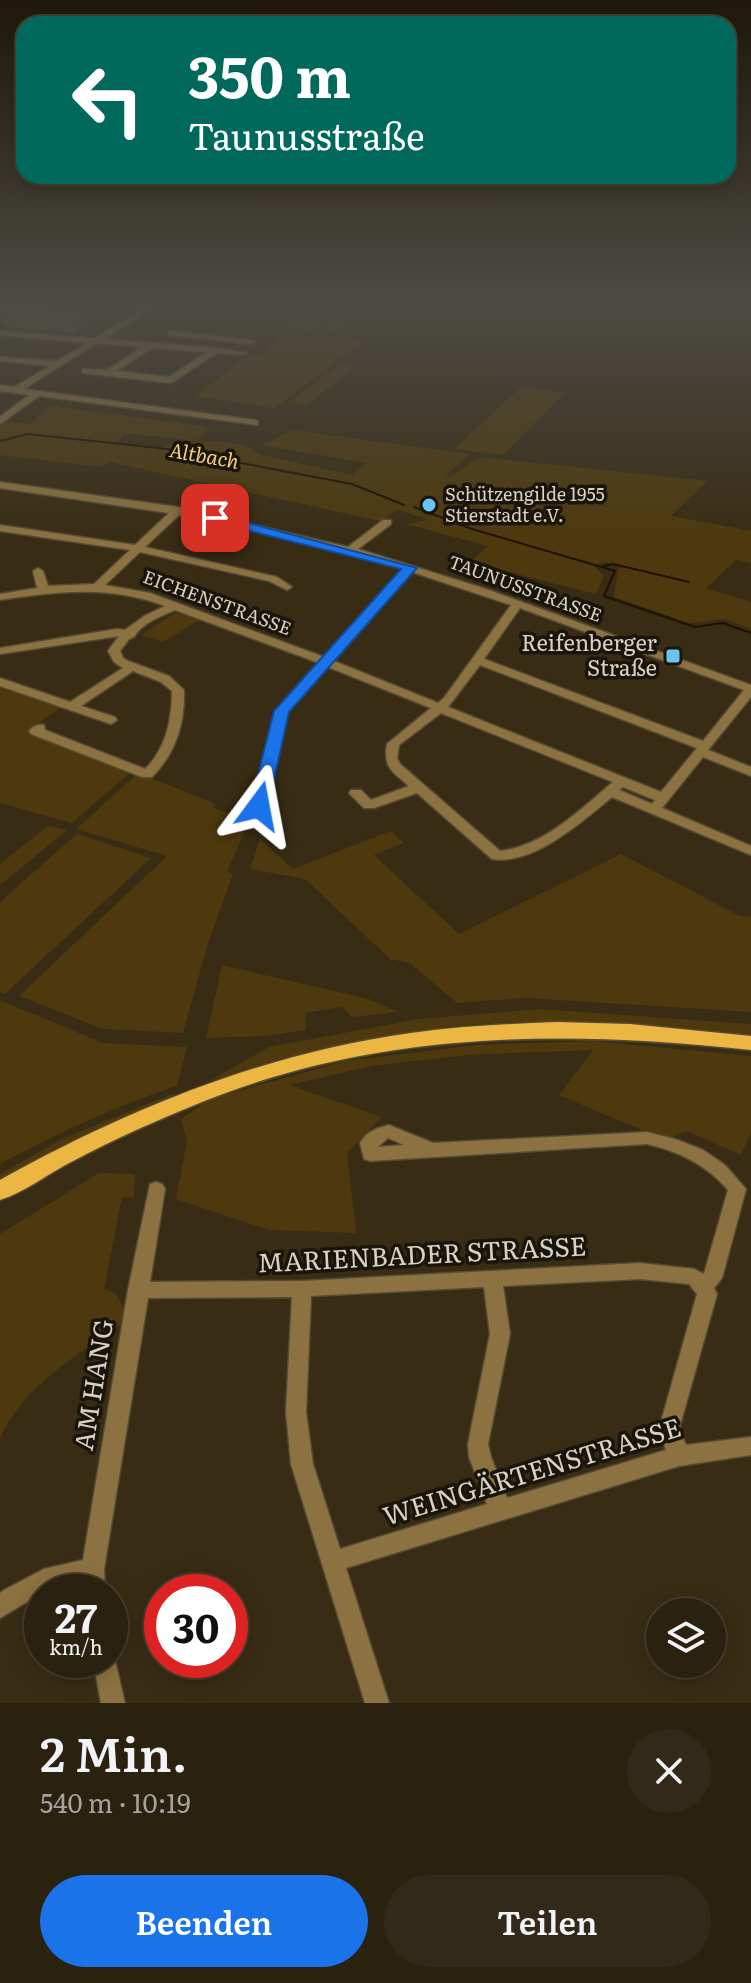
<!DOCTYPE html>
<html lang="de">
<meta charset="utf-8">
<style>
body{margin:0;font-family:Literata,serif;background:#322918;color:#f1f3f6;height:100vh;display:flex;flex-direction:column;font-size:30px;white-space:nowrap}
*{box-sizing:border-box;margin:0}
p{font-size:26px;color:#a5a39e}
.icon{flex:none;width:44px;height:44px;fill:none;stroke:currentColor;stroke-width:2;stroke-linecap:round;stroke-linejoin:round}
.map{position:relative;height:1703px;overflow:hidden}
.panel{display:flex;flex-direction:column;background:#2a210f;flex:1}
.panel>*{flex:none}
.guide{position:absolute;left:16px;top:16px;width:720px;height:168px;border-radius:24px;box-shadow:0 4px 20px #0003,0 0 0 2px #463e2f;background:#00695c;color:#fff;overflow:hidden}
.controls{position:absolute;left:646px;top:1598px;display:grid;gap:16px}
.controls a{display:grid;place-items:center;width:80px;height:80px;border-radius:50%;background:#2a210f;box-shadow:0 4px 20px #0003,0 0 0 2px #463e2f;font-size:40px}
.speed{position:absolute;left:24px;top:1574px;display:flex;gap:16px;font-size:40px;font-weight:700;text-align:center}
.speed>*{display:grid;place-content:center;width:104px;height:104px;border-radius:50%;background:#2a210f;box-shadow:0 4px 20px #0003,0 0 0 2px #463e2f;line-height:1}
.speed small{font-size:20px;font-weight:400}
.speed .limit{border:12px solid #d22;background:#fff;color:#111}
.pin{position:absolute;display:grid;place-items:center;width:68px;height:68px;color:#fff;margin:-34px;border-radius:16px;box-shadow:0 4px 12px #0006}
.me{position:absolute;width:88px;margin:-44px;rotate:13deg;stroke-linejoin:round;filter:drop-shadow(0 0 6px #0008)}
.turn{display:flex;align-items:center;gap:28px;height:168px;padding:0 40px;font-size:36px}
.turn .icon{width:104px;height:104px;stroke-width:2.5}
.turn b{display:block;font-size:56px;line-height:68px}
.round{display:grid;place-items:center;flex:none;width:84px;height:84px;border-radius:42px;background:#322918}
.overview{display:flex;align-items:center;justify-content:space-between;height:136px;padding:0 40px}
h1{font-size:48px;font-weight:600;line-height:60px}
.primary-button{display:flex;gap:16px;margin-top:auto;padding:16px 40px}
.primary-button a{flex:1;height:92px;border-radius:48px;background:#1a73e8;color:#fff;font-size:32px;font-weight:600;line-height:92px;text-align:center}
.primary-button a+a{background:#322918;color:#f1f3f6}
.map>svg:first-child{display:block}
.green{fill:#4d390d}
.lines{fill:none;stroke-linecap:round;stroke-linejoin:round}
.stream{stroke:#1d1200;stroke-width:2}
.minor-casing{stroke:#554a34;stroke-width:3}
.major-casing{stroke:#554a34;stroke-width:3}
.minor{fill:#8c7240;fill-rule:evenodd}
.major{fill:#ebb641;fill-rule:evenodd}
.wall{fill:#594d38}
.shaded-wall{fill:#493f2e}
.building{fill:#685a41;stroke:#493f2e;stroke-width:2}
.route{fill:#1a73e8;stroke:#114b97;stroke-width:2}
.poi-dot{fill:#6ac3f1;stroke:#1a150b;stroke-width:3}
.labels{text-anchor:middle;stroke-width:7;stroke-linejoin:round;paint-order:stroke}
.far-poi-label{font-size:18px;fill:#d9d1c3;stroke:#1a150b;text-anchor:start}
.far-street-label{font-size:18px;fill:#d9d1c3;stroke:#1a150b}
.far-water-label{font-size:20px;font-style:italic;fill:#f8cf7e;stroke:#1a150b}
.poi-label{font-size:22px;fill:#d9d1c3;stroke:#1a150b;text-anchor:end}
.near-street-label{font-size:26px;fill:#d9d1c3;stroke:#1a150b}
</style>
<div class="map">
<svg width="751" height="1703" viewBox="0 0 751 1703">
<rect width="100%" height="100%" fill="#382c14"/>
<path class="green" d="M313,305L339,308L306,334L275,331Z
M348,310L361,312L327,337L364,341L274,408L195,396L250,355L262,356L279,338L274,333L315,336Z
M340,364L357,366L306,405L288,402Z
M521,387L565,393L503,455L454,449Z
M49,406L210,427L197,441L125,433L116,444L161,449L168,445C195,444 236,434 258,454L352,475L367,463L262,445L292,430L470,454L446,475L450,477L479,457L708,481L671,516L751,531V563L736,560L706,588L751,602V629L724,619L689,623L614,597L618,570L624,566L603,562L594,566L604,576L596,594L470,562L488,546L406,524L429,520L398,510L380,521L110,462L100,467L0,455V420L31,424Z
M175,613L200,620L163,642L141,635Z
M0,686L62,707L41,721L34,734L132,771L72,823L0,803Z
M138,773L211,802L216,804L213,808L232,814L233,818L248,824L227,871L233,874L208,943L183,1033L103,1029L19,996L167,856L76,829Z
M48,826L67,830L0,885V864Z
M391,831L404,843L374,855L459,934L621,854L738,915L751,917V1012L525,998L457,1003L410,963L390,959L305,879L250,869L260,839L293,869Z
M77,834L151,858L5,994L0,992V902Z
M222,965L369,999L398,1012L352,1017L341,1007L305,1013L306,1030L265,1036L206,1038Z
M0,1000L103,1043L187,1047L177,1086C116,1106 58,1133 0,1164Z
M540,1009L751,1024V1037C666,1030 581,1019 495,1023C398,1028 303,1058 209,1081L269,1047L418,1019Z
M593,1041L751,1056V1132L741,1155L687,1131L671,1138L644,1131L559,1095L593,1050L467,1055L372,1066L289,1085L382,1117L347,1153L356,1233L269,1230L176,1199L187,1141L181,1119L210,1099L345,1061L477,1045Z
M174,1093L175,1096L96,1131L0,1186V1174L62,1139Z
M99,1173L135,1174L134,1198L122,1197L104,1289L115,1293L124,1308L122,1323C76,1357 23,1385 0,1439V1234Z"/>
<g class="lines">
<path class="stream" d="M0,441L28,434L167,449L352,484L404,505
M414,507L472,529L615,571L604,596L695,627L723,623L751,633
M604,566L613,564L689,582"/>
<g class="minor-casing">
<path id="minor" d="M152,303H161L104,339L216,348L247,353L243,355L217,353L171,383L82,373V369H85L107,370L142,347L97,343L24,389L255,420L258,421V425L39,396L0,424V417L29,395L0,391V385L14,387L50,366L0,361V357L57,361L87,343L0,335V331L94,338ZM152,348L207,352L169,377L117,371Z
M172,331L251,340L255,342L251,344L169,335V331Z
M0,482L178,507L348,547L383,520H391V524L358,549L486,589L751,685V697L708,750L751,767V776L703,757L662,808L751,846V855L612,797C583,821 533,866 492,859L417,793L374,808H364L349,793L351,790H361L371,800L409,786C392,771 383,768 387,744L431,708L328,667L288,712L266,806L258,819H248L246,816L252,806L276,711L319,663L175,610C161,616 141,624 134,637L129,639L120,651L123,658L128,661L169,676L184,690C185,723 176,753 152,777H142L31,734L29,731C33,726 38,724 44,725L45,730L145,769C166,749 172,719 172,691L161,682L133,671L81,706L115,717L117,720L111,724L0,686V678L70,702L123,668L114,662L108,651L119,636L0,654V648L117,629L125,630L146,615L165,606C109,585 58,591 0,600V594L37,588L33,571L38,568L43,571L48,586L94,584L130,550L0,531V525L135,545L169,513L0,488ZM179,515L293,539L403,569L324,657L150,593L105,585L140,552L269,581L287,590L292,587L277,577L145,547ZM412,572L511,605L444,698L438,703L334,661ZM520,608L744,690L703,741L484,659ZM480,665L697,748L661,792L448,707ZM441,713L613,782C580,810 544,846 500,851L400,764L397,758L399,745ZM623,787L655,800L652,804L619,790Z
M389,1125L433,1143L647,1132L678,1140L703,1150L725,1165L746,1189L722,1278L714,1288L717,1294L679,1429L686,1445L751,1437V1455L679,1466L346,1568L389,1703H365L291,1464L286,1412L292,1297L148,1298L104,1569L105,1592H83L82,1581L47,1590L0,1618V1593L4,1590L44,1569L83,1560L128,1290L150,1184L156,1182L162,1184L165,1189L150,1282L302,1281L640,1263L694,1269L704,1274L728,1190C707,1165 678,1151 647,1144L370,1161L364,1159L360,1143C367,1131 377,1128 389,1125ZM388,1138L404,1145L378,1147ZM640,1279L689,1284L697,1294L659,1429L666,1450L507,1498L491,1457L488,1444L510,1334L503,1286ZM484,1287L490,1334L468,1444L469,1457L487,1504L340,1549L313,1464L306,1412L311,1296Z
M110,1650L113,1652L125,1703H101L93,1660H110Z"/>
</g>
<g class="major-casing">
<path id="major" d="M557,1022L630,1024L751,1036V1050C562,1030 381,1030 202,1102C158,1120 116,1138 75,1160C50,1172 26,1192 0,1200V1180C128,1109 265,1053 411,1033C460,1026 508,1024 557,1022Z"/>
</g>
<use href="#minor" class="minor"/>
<use href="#major" class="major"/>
</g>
<path class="wall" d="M0,303L18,307L86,323L75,333L4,326L3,318H0Z"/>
<path class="shaded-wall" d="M14,303H18L19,310L8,318L6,309Z
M85,313L86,323L75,333L73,323Z"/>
<path class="building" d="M0,303H14L6,309L0,308Z
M15,307L85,313L73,323L3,317Z"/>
<linearGradient id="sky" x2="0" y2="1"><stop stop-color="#1f180b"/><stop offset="0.56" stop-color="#4d4b45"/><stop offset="1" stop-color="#4d4b45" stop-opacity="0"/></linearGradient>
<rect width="751" height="542" fill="url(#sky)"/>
<path class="route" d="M215,514L417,568L289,712L268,806L259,811L250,806L274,711L401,569L210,521V515Z"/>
<g class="poi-dot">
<circle cx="429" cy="505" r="8"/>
<rect x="665" y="648" width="16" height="16" rx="4"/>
</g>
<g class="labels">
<g class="far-poi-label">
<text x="445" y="501">Schützengilde 1955<tspan x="445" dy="21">Stierstadt e.V.</tspan></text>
</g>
<g class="far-street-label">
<text transform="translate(525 589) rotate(20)" y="6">TAUNUSSTRASSE</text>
<text transform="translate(217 603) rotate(20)" y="6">EICHENSTRASSE</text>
</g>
<g class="far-water-label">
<text transform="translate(204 456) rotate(10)" y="7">Altbach</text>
</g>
<g class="poi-label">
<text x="657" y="651">Reifenberger<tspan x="657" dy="25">Straße</tspan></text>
</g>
<g class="near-street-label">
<text transform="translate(422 1255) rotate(-3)" y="9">MARIENBADER STRASSE</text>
<text transform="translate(94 1385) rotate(-81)" y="9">AM HANG</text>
<text transform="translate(532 1472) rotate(-17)" y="9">WEINGÄRTENSTRASSE</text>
</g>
</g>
</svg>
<div class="controls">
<a><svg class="icon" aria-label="layers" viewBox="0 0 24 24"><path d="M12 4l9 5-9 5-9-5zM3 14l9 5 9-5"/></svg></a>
</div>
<div class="speed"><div>27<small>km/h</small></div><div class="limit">30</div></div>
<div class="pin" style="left:215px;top:518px;background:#d93025"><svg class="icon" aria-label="arrive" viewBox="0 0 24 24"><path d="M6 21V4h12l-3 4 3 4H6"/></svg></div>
<svg class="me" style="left:259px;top:806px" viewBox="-20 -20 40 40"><path d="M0-17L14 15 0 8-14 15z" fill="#1a73e8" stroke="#fff" stroke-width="4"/></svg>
<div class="guide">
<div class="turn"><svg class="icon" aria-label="left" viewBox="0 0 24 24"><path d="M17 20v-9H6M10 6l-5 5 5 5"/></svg><div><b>350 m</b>Taunusstraße</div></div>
</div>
</div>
<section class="panel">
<div class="overview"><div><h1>2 Min.</h1><p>540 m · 10:19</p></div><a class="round"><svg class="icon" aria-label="close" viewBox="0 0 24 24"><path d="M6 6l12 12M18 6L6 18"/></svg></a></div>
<div class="primary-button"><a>Beenden</a><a>Teilen</a></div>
</section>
